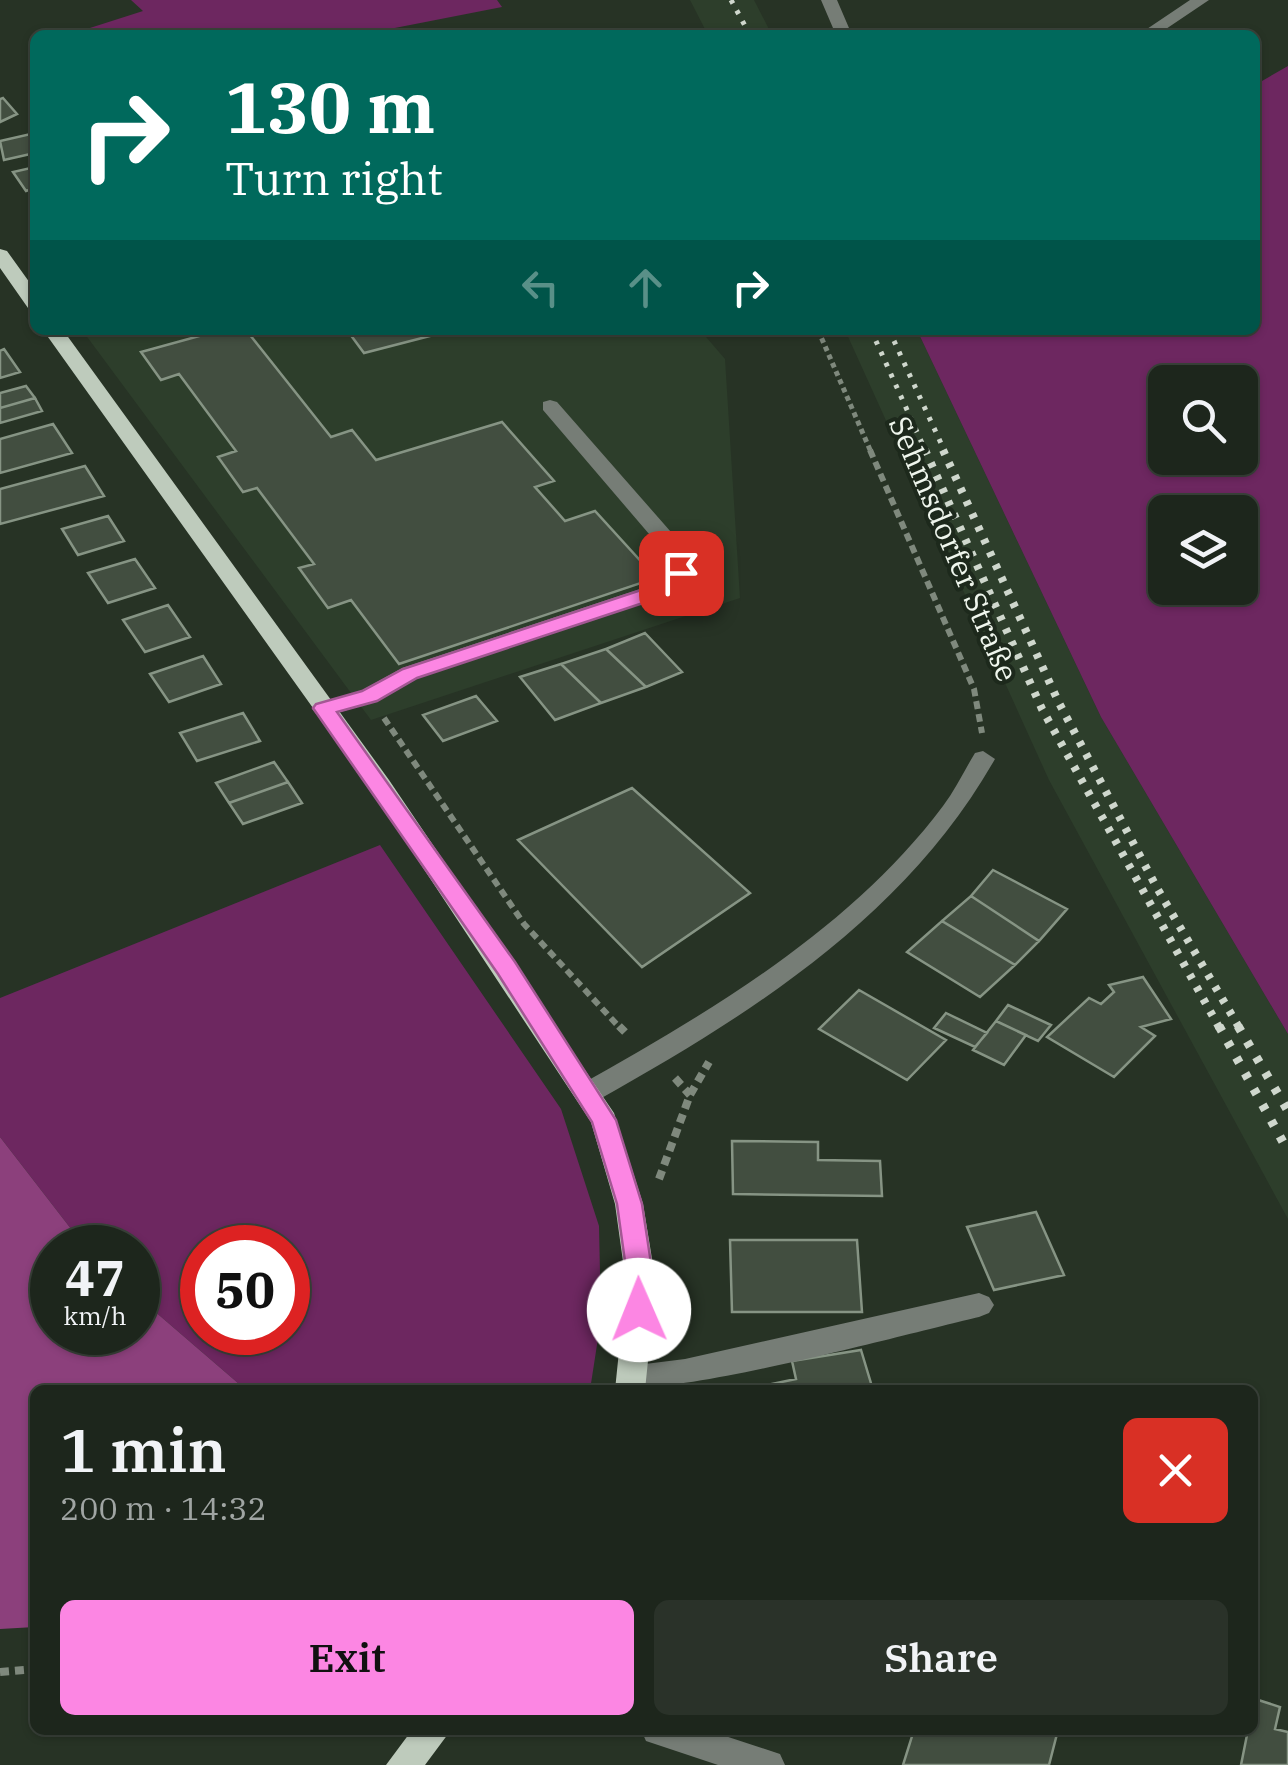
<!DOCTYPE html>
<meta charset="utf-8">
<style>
body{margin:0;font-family:"IBM Plex Serif",serif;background:#2a3229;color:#f1f3f6;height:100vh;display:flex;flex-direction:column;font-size:38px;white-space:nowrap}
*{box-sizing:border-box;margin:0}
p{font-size:32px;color:#a0a5a3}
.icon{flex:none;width:55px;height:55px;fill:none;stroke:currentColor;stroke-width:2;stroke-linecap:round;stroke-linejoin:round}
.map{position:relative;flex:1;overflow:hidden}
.sheet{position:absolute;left:30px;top:1385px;width:1228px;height:350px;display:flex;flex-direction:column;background:#1d261c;border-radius:15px;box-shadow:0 2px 8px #0004,0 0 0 2px #3b433b}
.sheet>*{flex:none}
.banner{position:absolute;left:30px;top:30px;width:1230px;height:305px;border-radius:15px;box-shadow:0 2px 8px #0004,0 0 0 2px #3b433b;background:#00695c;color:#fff;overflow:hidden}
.fabs{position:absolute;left:1148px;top:365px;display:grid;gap:20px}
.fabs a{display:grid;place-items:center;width:110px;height:110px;border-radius:15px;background:#1d261c;box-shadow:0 2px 8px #0004,0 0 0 2px #3b433b;font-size:50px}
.speed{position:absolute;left:30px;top:1225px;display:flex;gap:20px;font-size:50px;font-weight:700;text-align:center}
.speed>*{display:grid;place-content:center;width:130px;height:130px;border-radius:50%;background:#1d261c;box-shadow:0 2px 8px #0004,0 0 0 2px #3b433b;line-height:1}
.speed small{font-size:25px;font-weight:400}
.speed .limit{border:15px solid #d22;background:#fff;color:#111}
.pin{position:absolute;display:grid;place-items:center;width:85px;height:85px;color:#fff;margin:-42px;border-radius:20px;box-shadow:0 5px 15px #0006}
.me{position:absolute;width:110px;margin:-55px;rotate:359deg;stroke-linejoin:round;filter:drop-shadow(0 0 8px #0008)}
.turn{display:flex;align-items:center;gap:35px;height:210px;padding:0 30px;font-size:45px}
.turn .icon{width:130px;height:130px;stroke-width:2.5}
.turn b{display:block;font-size:70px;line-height:85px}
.lanes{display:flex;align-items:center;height:95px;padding:0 30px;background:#0003;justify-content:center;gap:50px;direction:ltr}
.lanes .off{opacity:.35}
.round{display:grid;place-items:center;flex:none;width:105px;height:105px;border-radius:15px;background:#2a3229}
.head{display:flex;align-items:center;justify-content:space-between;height:170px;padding:0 30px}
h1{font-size:60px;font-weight:600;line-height:75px}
.action{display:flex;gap:20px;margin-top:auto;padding:20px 30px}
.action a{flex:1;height:115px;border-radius:15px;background:#fc86e3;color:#111;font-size:40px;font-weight:600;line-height:115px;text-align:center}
.action a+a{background:#2a3229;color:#f1f3f6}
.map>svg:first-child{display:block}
.built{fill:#2d3e2b}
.green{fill:#6d2760;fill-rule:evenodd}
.forest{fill:#8c407c}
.building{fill:#424e40;stroke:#869484;stroke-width:2.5}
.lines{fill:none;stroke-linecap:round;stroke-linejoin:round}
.path-far2{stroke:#7f897d;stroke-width:5;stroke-dasharray:5 4;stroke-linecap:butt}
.path-far1{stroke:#7f897d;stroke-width:6;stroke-dasharray:8 5;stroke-linecap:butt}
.path{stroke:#7f897d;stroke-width:8;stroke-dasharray:9 6;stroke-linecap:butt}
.minor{fill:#767d76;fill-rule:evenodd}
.major{fill:#becbbc;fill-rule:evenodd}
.rail-far2{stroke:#cfd7cd;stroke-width:5;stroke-dasharray:4 8;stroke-linecap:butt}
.rail-far1{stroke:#cfd7cd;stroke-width:8;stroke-dasharray:5 9;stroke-linecap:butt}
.rail{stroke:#cfd7cd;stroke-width:9;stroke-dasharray:6 12;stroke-linecap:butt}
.route{fill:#fc86e3;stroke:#a45794;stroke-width:2.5}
.labels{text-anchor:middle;stroke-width:8;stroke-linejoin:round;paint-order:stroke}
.street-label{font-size:30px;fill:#eff6ed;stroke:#1d291c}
</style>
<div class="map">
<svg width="1288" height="1765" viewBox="0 0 1288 1765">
<rect width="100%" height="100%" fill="#273325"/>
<path class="built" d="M690,0H754L772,35H708Z
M82,330H700L725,359L740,598L371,720Z
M845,330H917L1101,717L1288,1034V1219L1049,780Z"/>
<path class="green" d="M131,0H497L502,7L359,35H68L143,11Z
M1288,66V1034L1101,717L917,330H1255V85ZM1165,382H1240V458H1165ZM1165,512H1240V588H1165Z
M380,845L561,1109L599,1226L601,1319L590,1390H246L138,1297V1248L85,1247L0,1137V998ZM202,1248H288V1332H202Z"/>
<path class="forest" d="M0,1137L85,1247L52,1248V1332H138V1297L246,1390H35V1627L0,1629Z"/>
<path class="building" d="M3,98L17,114L0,122V99Z
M35,133V153L4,160L0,141Z
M35,167V188L26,191L13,172Z
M221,330H246L331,437L352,430L376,460L502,422L554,481L535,487L565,521L595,511L656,578L399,664L351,600L328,608L299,568L314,564L257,488L243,492L218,457L236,451L179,374L161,380L141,352Z
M347,330H453L364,353Z
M4,349L20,372L0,378V351Z
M26,386L35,398L0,408V393Z
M35,398L42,411L0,423V408Z
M53,424L72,453L0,473V439Z
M85,466L104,496L0,524V489Z
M108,516L124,541L78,555L62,529Z
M135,559L155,588L108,603L88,573Z
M168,605L190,637L145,652L123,620Z
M645,633L682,672L646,687L606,649Z
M606,649L646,687L601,703L561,664Z
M203,656L221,684L169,702L150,674Z
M561,664L601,703L555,720L520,677Z
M476,696L497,721L443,741L423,715Z
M243,713L260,741L197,761L180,733Z
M274,762L288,782L229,803L216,783Z
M288,782L302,803L243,824L229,803Z
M632,788L750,893L642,967L518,840Z
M993,870L1067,909L1039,941L971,896Z
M971,896L1039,941L1015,965L942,921Z
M942,921L1015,965L980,997L907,952Z
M1143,977L1171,1019L1141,1027L1155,1036L1114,1077L1047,1037L1089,998L1101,1004L1114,992L1109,985Z
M859,990L946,1040L907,1080L819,1029Z
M1008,1005L1051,1025L1038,1041L996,1021Z
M946,1013L987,1033L975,1047L934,1028Z
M996,1021L1026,1035L1004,1065L973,1050Z
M732,1141L818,1142V1160L880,1161L882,1196L733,1194Z
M1036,1212L1064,1275L994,1290L967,1227Z
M730,1240H857L862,1312H732Z
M861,1350L873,1390H743L796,1379L792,1361Z
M1252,1698L1280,1707L1275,1729L1288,1732V1765H1241L1248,1730H1252Z
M914,1730H1058L1049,1765H903Z"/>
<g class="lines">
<path class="path-far2" d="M818,330L871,452"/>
<path class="path-far1" d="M870,450L974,689L982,733
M384,718L524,924L621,1029"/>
<path class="path" d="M619,1026L625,1032
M675,1078L690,1095
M659,1179L690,1095L709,1062
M0,1672L35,1669"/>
<path class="minor" d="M821,0H837L852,35H836Z
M1190,0H1209L1157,35H1138Z
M550,400L557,402L692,556L695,561L689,578L656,599L418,678L377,701L324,717L316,714L312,709L316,704L361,691L402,668L640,589L671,570L673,562L543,410V402Z
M983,751L995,759C905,917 753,1013 598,1100H578L574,1093L578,1086C710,1012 851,929 943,806C955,790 964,771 975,753Z
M979,1293L989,1297L994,1305L989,1313L979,1317C917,1331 666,1400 621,1385L617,1376L621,1367L685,1359Z
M641,1730H707L780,1754L785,1765H718L646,1741Z"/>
<path class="major" d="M0,249L7,251L35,290V310L28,308L0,268Z
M43,330H63L389,780L614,1113L643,1204L656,1283L645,1390H615L626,1283L615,1204L591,1122L373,792Z
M412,1730H451L425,1765H386Z"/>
<path class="rail-far2" d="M731,0L750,35
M871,330L926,452
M889,330L945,452"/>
<path class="rail-far1" d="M925,450L1042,709L1220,1029
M943,450L1059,703L1157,888L1240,1029"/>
<path class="rail" d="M1219,1026L1288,1151
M1238,1026L1288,1111"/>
</g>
<path class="route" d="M681,567L688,569V577L655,599L417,678L377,701L337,712L515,962L616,1120L642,1204L654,1283L652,1310L639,1321L626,1310L628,1283L617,1204L592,1122L498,974L313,708L316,704L362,691L403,669L641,590Z"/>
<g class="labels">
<g class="street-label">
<text transform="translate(953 549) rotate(67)" y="10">Sehmsdorfer Straße</text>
</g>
</g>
</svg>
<div class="fabs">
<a><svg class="icon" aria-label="search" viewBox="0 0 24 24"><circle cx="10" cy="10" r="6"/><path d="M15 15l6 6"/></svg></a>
<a><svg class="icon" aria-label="layers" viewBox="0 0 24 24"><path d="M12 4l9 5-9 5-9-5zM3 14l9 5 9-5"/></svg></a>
</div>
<div class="speed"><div>47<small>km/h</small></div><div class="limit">50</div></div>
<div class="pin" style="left:681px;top:573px;background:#d93025"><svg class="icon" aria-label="arrive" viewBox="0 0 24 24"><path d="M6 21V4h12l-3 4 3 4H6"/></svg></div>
<svg class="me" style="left:639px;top:1310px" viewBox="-20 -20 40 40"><circle r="19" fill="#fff"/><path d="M0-13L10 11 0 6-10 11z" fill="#fc86e3"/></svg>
<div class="banner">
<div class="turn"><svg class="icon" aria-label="right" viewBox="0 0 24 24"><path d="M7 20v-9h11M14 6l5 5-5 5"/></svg><div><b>130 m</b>Turn right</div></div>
<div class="lanes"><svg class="icon off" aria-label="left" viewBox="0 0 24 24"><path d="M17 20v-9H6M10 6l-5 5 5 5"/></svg><svg class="icon off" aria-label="ahead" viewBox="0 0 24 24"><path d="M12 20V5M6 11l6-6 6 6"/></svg><svg class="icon" aria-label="right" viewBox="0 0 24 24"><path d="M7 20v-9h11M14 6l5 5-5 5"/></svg></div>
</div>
<section class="sheet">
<div class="head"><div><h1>1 min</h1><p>200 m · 14:32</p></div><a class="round" style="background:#d93025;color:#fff"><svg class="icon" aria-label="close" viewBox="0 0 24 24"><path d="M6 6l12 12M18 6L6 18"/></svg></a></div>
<div class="action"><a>Exit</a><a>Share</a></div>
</section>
</div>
